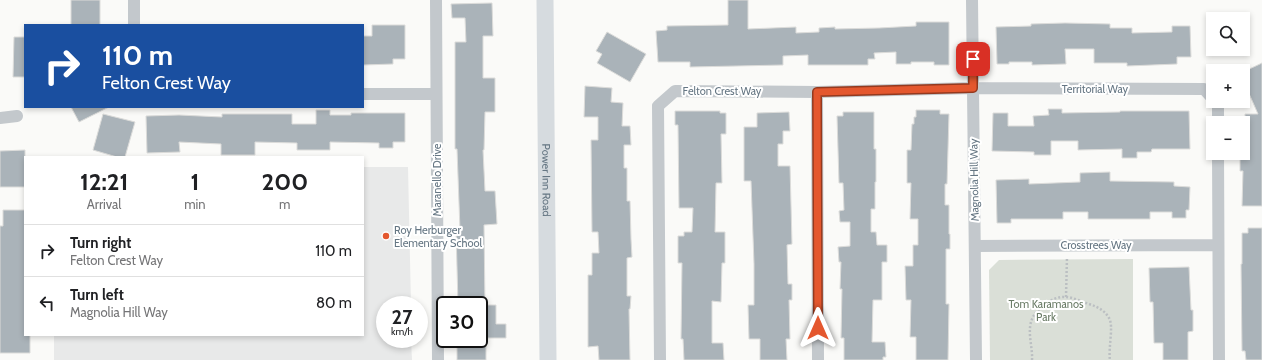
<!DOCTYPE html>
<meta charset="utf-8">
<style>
body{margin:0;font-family:Cabin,sans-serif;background:#f2f2f2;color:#202124;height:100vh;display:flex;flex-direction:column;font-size:15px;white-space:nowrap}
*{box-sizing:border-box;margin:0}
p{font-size:13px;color:#757577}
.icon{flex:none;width:22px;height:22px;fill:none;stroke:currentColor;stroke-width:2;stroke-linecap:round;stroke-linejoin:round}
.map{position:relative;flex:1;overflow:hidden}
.panel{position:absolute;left:24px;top:156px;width:340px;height:180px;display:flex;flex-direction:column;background:#fff;border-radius:0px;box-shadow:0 2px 6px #0003}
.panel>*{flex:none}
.top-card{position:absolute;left:24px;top:24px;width:340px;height:84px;border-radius:0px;box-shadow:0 2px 6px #0003;background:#1a4fa0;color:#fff;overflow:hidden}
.fabs{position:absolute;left:1206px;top:12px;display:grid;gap:8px}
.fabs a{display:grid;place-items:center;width:44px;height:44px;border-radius:0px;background:#fff;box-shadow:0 2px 6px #0003;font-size:20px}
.speed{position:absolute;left:376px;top:296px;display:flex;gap:8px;font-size:20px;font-weight:700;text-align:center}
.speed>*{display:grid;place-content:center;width:52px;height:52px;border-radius:50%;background:#fff;box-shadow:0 2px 6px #0003;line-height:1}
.speed small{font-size:10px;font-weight:400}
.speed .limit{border:2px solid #111;border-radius:6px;background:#fff;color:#111}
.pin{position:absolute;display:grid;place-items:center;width:34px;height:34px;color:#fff;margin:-17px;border-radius:8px;box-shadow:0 2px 6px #0006}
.me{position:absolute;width:44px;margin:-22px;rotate:0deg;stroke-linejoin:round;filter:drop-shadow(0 0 3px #0008)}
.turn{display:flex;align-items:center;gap:14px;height:84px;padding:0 12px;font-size:18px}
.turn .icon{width:52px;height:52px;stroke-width:2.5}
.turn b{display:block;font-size:28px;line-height:34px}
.eta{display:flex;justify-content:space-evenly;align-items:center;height:68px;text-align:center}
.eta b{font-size:24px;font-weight:700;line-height:28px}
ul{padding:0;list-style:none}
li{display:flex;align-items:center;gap:12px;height:52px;padding:0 12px;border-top:1px solid #e0e0e0}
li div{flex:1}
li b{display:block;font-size:15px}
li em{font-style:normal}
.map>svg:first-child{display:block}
.built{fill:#e8e9e9}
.green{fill:#dadfd7}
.building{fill:#aab3b9;stroke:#dcdcda}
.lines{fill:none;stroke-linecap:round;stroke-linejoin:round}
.path{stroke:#bbbfc2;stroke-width:2.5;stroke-dasharray:2 2;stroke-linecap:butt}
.street{stroke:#c3c8cc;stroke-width:12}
.secondary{stroke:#d6dbdf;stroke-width:17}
.route-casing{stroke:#94391e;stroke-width:10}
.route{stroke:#e4572e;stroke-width:7}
.poi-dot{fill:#e4572e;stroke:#fff;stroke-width:1.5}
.labels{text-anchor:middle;stroke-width:4;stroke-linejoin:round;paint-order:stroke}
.street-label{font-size:11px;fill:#657683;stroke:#fff}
.poi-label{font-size:11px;fill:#657683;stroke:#fff;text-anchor:start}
.park-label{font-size:11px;fill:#687a64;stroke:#fff}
</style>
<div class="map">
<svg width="1262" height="360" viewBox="0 0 1262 360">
<rect width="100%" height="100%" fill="#fafaf8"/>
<path class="built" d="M363,167H408L411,305H385V339H411L412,360H54V335H363Z"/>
<path class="green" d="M1133,259V360H990L989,270L999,260Z"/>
<path class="building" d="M71,0H100V25H71Z
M728,0H748V29L796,27V33L819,32V28L835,27V29L879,28L916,26V22H949V65H934V62H911V64H896V52L874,53L875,59H868V65H808V55L783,56V65L690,67V62H658L656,31L667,30V26L728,25Z
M492,3L493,36H483V78H495V112H485L484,150H483L485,191H495L497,224L484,225L485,305H496V324H506V338H479V305H458L456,230H460L457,149H455V42H466L465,18H452L451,4Z
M1065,23L1110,24V28H1132V33L1172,32V26H1190L1191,57H1177V64L1127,66V63H1094V49H1065L1066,64L1032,65V62H1009V64H997L996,27L1031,26V24Z
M372,25H405V59H393V64L363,65V36H372Z
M607,32L646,54L630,82L597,63L602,54L596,51Z
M14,37H25V77H13Z
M1262,63V206H1242L1243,171H1240V156H1243V133H1245V114H1258L1243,80V72Z
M585,86L612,88L611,102L623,103L622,126H630L631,145H624V168H627V201H630L631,239L632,257L627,258V296H631L630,309H629L630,360H599L598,346L588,347V275H592V253H599L598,232H592L591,140H598V117H584Z
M71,107H109L79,122Z
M1048,109H1062V113L1120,112V111H1189L1190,149H1152L1151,152H1137V158H1122V149L1078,150V141H1051V155H1034V152L992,151L993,113H1008V126H1034L1033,116L1049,115Z
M316,110H330V115H351V113H405V142H393V148H379V143L330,142V150H297V143L255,142V155H221V144L179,142L180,152L147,153L146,116L179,115L222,117V114H292V124H316Z
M916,110H940V114H949L947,184H945V205H949V234H950V249H946V304H949L948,360H916V337H910L911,300H906L905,266H913V245H918V219H910L911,183H907V150H911L912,124H914V117H916Z
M675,111H720V113H726V134H721L722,183H716L715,232H725V263H722L721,302L712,301V343H723L724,360H684L683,339H681L682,263H678V236H684V232H692L693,208H679L678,125H675Z
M789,112L790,131H783V144H778V166H790L792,244L787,245L788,284H792V300H789L790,339H786L787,360H760V339H749L748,305H754V264L751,181H744V127H757V113Z
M843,112H874V149H876V182H875V209H871V232H876L877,245H887V262H882V300H873L872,342H885L886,357H883V360H844V338H841L842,289H840L841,262H839L838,247L850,246V222H840L839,211L844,210L843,183H839L837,116H843Z
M103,114L135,122L125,157H117L93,150Z
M25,150V187H0V151Z
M1110,172V181L1174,182V186L1190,187L1189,210H1186V218H1172V212H1150V219H1088V212H1063V219H1011V223H997L996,180L1029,179V184L1080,182V173Z
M3,210H25V335H30V353H0V226H3Z
M1248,228H1262V360H1246L1245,351H1242L1241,264H1242V233H1248Z
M1189,267L1191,310H1193V331L1188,332V360H1163V343H1154L1153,302H1150L1149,268Z
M486,343V360H457V344Z"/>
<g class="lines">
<path class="path" d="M1066,297L1067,257
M1032,360C1033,347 1026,330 1033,317C1039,307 1053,296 1065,297C1072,297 1080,301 1086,303C1095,306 1104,309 1109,318C1114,326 1108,348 1110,360"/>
<path class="street" d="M134,0V25
M436,0L438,360
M972,0L976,360
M817,92L818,360
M363,94H436
M1215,101L1218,104V123
M0,118L17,116
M1218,153L1219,360
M975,246L1217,245
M660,360L658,106L675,91L817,92L973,88L1204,89L1213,99"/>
<path class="secondary" id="s1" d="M545,0L548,360"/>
</g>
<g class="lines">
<g class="route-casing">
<path id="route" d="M818,328L817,92L973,88V59"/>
</g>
<use href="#route" class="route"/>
</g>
<circle class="poi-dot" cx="386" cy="236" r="4"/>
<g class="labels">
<g class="street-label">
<text x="1095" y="93">Territorial Way</text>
<text x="722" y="95">Felton Crest Way</text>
<text transform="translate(437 180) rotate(-90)" y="4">Maranello Drive</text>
<text dy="4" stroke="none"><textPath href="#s1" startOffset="180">Power Inn Road</textPath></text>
<text transform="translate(974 180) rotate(-91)" y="4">Magnolia Hill Way</text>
<text x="1096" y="249">Crosstrees Way</text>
</g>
<g class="poi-label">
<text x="394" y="234">Roy Herburger<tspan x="394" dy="13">Elementary School</tspan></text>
</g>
<g class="park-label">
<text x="1046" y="308">Tom Karamanos<tspan x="1046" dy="13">Park</tspan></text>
</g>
</g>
</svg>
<div class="fabs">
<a><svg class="icon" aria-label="search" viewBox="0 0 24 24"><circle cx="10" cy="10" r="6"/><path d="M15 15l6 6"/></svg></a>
<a>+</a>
<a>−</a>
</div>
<div class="speed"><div>27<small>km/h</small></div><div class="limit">30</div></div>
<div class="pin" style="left:973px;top:59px;background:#d93025"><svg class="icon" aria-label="arrive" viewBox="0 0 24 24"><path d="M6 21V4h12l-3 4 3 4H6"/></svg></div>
<svg class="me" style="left:818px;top:328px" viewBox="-20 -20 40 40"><path d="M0-17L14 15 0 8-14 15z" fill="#e4572e" stroke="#fff" stroke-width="4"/></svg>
<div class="top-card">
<div class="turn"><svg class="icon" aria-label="right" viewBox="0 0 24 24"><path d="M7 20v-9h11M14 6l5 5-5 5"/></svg><div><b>110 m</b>Felton Crest Way</div></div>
</div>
<section class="panel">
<div class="eta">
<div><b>12:21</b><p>Arrival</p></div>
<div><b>1</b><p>min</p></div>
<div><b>200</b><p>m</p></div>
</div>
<ul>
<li><svg class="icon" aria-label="right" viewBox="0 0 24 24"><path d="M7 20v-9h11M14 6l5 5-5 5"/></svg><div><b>Turn right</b><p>Felton Crest Way</p></div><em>110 m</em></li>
<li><svg class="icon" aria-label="left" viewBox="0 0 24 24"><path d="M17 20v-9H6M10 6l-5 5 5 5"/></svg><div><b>Turn left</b><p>Magnolia Hill Way</p></div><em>80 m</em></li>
</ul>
</section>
</div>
